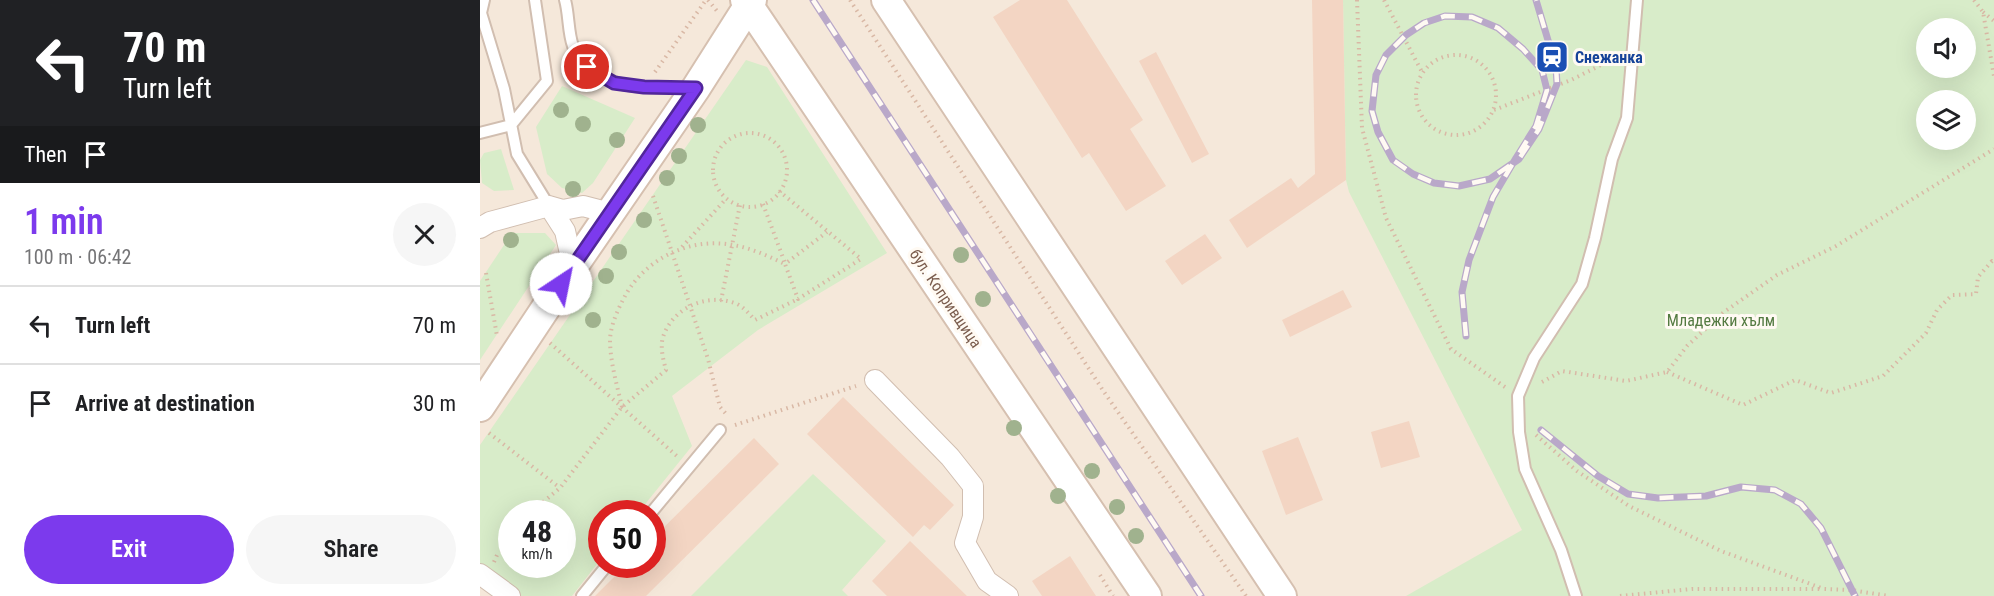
<!DOCTYPE html>
<meta charset="utf-8">
<style>
body{margin:0;font-family:"Roboto Condensed",sans-serif;background:#f6f6f6;color:#202124;height:100vh;display:flex;flex-direction:column;font-size:22px;white-space:nowrap}
*{box-sizing:border-box;margin:0}
p{font-size:20px;color:#757577}
.icon{flex:none;width:33px;height:33px;fill:none;stroke:currentColor;stroke-width:2;stroke-linecap:round;stroke-linejoin:round}
.map{position:relative;flex:1;overflow:hidden}
.sheet{display:flex;flex-direction:column;background:#fff;width:480px}
.sheet>*{flex:none}
.top-card{background:#202124;color:#fff;overflow:hidden}
.controls{position:absolute;left:1436px;top:18px;display:grid;gap:12px}
.controls a{display:grid;place-items:center;width:60px;height:60px;border-radius:50%;background:#fff;box-shadow:0 6px 24px #0002;font-size:30px}
.speed{position:absolute;left:18px;top:500px;display:flex;gap:12px;font-size:30px;font-weight:700;text-align:center}
.speed>*{display:grid;place-content:center;width:78px;height:78px;border-radius:50%;background:#fff;box-shadow:0 6px 24px #0002;line-height:1}
.speed small{font-size:15px;font-weight:400}
.speed .limit{border:9px solid #d22;background:#fff;color:#111}
.pin{position:absolute;display:grid;place-items:center;width:51px;height:51px;color:#fff;margin:-26px;border:3px solid #fff;border-radius:50%;box-shadow:0 2px 6px #0007}
.me{position:absolute;width:66px;margin:-33px;rotate:34deg;stroke-linejoin:round;filter:drop-shadow(0 0 4px #0008)}
.turn{display:flex;align-items:center;gap:21px;height:126px;padding:0 24px;font-size:27px}
.turn .icon{width:78px;height:78px;stroke-width:2.5}
.turn b{display:block;font-size:42px;line-height:51px}
.then{display:flex;align-items:center;height:57px;padding:0 24px;background:#0003;gap:12px;font-size:22px}
.round{display:grid;place-items:center;flex:none;width:63px;height:63px;border-radius:32px;background:#f6f6f6}
.overview{display:flex;align-items:center;justify-content:space-between;height:102px;padding:0 24px}
h1{font-size:36px;font-weight:600;line-height:45px;color:#7c3aed}
.primary-button{display:flex;gap:12px;margin-top:auto;padding:12px 24px}
.primary-button a{flex:1;height:69px;border-radius:36px;background:#7c3aed;color:#fff;font-size:24px;font-weight:600;line-height:69px;text-align:center}
.primary-button a+a{background:#f6f6f6;color:#202124}
ul{padding:0;list-style:none}
li{display:flex;align-items:center;gap:18px;height:78px;padding:0 24px;border-top:2px solid #e0e0e0}
li div{flex:1}
li b{display:block;font-size:22px}
li em{font-style:normal}
main{display:flex;flex:1;min-height:0}
.map>svg:first-child{display:block}
.residential{fill:#f5e8da;fill-rule:evenodd}
.green{fill:#d8ecc9;fill-rule:evenodd}
.building{fill:#f3d5c3}
.lines{fill:none;stroke-linecap:round;stroke-linejoin:round}
.service-casing{stroke:#d1beb0;stroke-width:14}
.minor-casing{stroke:#d1beb0;stroke-width:22}
.secondary-casing{stroke:#d6c0b0;stroke-width:32}
.path{stroke:#d9b8a5;stroke-width:4;stroke-dasharray:1.5 4.5;stroke-linecap:butt}
.service{stroke:#fff;stroke-width:10}
.minor{stroke:#fff;stroke-width:20}
.secondary{stroke:#fff;stroke-width:28}
.rail-casing{stroke:#b9a8c9;stroke-width:7}
.rail{stroke:#fffaf3;stroke-width:4.5;stroke-dasharray:14;stroke-linecap:butt}
.tree{fill:#a0b28e}
.route-casing{stroke:#51269a;stroke-width:15}
.route{stroke:#7c3aed;stroke-width:10}
.labels{text-anchor:middle;stroke-width:6;stroke-linejoin:round;paint-order:stroke}
.transit-label{font-size:16px;font-weight:bold;fill:#164399;stroke:#fffaf3;text-anchor:start}
.street-label{font-size:16px;fill:#7a5c4d;stroke:#fffaf3}
.park-label{font-size:16px;fill:#537a41;stroke:#fffaf3}
</style>
<main>
<section class="sheet">
<div class="top-card">
<div class="turn"><svg class="icon" aria-label="left" viewBox="0 0 24 24"><path d="M17 20v-9H6M10 6l-5 5 5 5"/></svg><div><b>70 m</b>Turn left</div></div>
<div class="then">Then<svg class="icon" aria-label="arrive" viewBox="0 0 24 24"><path d="M6 21V4h12l-3 4 3 4H6"/></svg></div>
</div>
<div class="overview"><div><h1>1 min</h1><p>100 m · 06:42</p></div><a class="round"><svg class="icon" aria-label="close" viewBox="0 0 24 24"><path d="M6 6l12 12M18 6L6 18"/></svg></a></div>
<ul>
<li><svg class="icon" aria-label="left" viewBox="0 0 24 24"><path d="M17 20v-9H6M10 6l-5 5 5 5"/></svg><div><b>Turn left</b></div><em>70 m</em></li>
<li><svg class="icon" aria-label="arrive" viewBox="0 0 24 24"><path d="M6 21V4h12l-3 4 3 4H6"/></svg><div><b>Arrive at destination</b></div><em>30 m</em></li>
</ul>
<div class="primary-button"><a>Exit</a><a>Share</a></div>
</section>
<div class="map">
<svg width="1514" height="596" viewBox="0 0 1514 596">
<rect width="100%" height="100%" fill="#fdf6ec"/>
<path class="residential" d="M0,0H1514V596H0ZM1446,28H1485V68H1446ZM1446,100H1485V140H1446ZM32,513H82V564H32ZM122,513H172V564H122Z"/>
<path class="green" d="M863,0H1514V596H926L1042,530L869,192L866,180ZM1446,28H1485V68H1446ZM1446,100H1485V140H1446Z
M266,60L287,67L407,253L278,330L192,396L212,446L158,513H122L121,559L92,596H41L0,564V445ZM32,513H82V564H32Z
M82,86L155,118L113,183L102,193L82,188L67,174L56,127Z
M21,149L34,190L14,191L2,183L0,160L4,153Z
M32,233H65L76,245L0,360V281Z
M333,474L406,541L362,590L368,596H211Z"/>
<path class="building" d="M540,0H587L663,120L650,129L686,186L646,211L609,153L602,158L513,17Z
M832,0H863L866,180L767,248L749,220L811,178L818,188L835,174Z
M676,52L729,154L712,163L659,61Z
M725,234L742,258L702,285L685,261Z
M863,290L872,307L810,337L802,320Z
M363,397L474,505L450,530L444,525L433,537L327,434Z
M929,421L940,457L901,468L891,432Z
M818,437L843,500L806,515L782,451Z
M274,438L299,464L166,596H115L147,564H172V539Z
M430,541L487,596H407L392,581Z
M590,556L616,596H562L552,581Z"/>
<g class="lines">
<g class="service-casing">
<path id="service" d="M4,0L1,13L24,89L37,154L69,206
M85,0C89,14 88,33 93,46C115,94 170,87 213,88
M0,133L31,125L67,81L55,0
M171,513L240,430
M102,596L128,564
M1096,596L1081,550L1045,469L1039,432L1038,396L1054,358L1102,284L1115,238L1132,159L1147,118L1157,0"/>
</g>
<g class="minor-casing">
<path id="minor" d="M69,206L85,231L93,267
M0,228L10,222L69,206L83,210L103,206L130,213
M395,380L470,457L493,486V517L485,543L507,581L528,596
M0,574L30,596"/>
</g>
<g class="secondary-casing">
<path id="secondary" d="M265,0L667,596
M406,0L802,596
M0,407L93,267L216,88L272,0"/>
</g>
<path class="path" d="M228,0L237,11
M370,0L624,392L766,596
M877,0L882,128L906,218L971,349L1025,387
M904,0L942,72
M1494,0L1503,12L1514,76
M1503,12L1514,21
M936 95a40 40 0 1 1 80 0a40 40 0 1 1-80 0Z
M175,72L226,0
M1014,110L1091,80L1137,57
M233 170a37 37 0 1 1 74 0a37 37 0 1 1-74 0Z
M299,191L381,259L318,299L305,264L347,232
M173,196L228,359L240,407L247,415
M283,204L305,263
M202,247L246,199
M6,273L17,336
M241,301L260,205
M70,343L199,458
M1187,372L1263,405L1315,380L1351,393L1403,376L1446,333L1457,310L1472,295L1496,294L1498,277L1512,261L1514,262
M1062,382L1082,371L1146,381L1187,372L1207,346L1244,312L1297,275L1356,246L1514,149
M142,407C137,385 130,362 130,339C131,324 138,309 145,296C166,258 210,237 253,245C271,248 288,256 305,264
M255,425L376,386
M9,433L80,488
M1056,435L1097,471L1149,506L1241,551L1344,589L1371,590L1409,596
M59,513L62,503L80,488L142,407L186,370C183,359 180,347 183,337C193,307 228,292 257,304C265,308 269,314 275,320L318,299
M14,562L17,555L32,548
M620,575L633,596
M1140,596L1212,589H1341"/>
<use href="#service" class="service"/>
<use href="#minor" class="minor"/>
<use href="#secondary" class="secondary"/>
<g class="rail-casing">
<path id="rail" d="M333,0L721,596
M986,336L982,292L989,260L1013,197L1036,158L1056,126L1067,90L1062,70L1043,49L1018,28L992,17L965,16L944,23L926,35L906,55L896,75L892,111L898,132L913,160L933,174L954,183L979,186L1010,179L1039,159L1059,129L1077,84L1076,67L1056,0
M1061,430L1118,476L1148,494L1178,498L1226,496L1261,487L1295,490L1321,504L1341,528L1375,596"/>
</g>
<use href="#rail" class="rail"/>
</g>
<g class="tree">
<circle cx="81" cy="110" r="8"/>
<circle cx="103" cy="124" r="8"/>
<circle cx="218" cy="125" r="8"/>
<circle cx="137" cy="140" r="8"/>
<circle cx="199" cy="156" r="8"/>
<circle cx="187" cy="178" r="8"/>
<circle cx="93" cy="189" r="8"/>
<circle cx="164" cy="220" r="8"/>
<circle cx="31" cy="240" r="8"/>
<circle cx="139" cy="252" r="8"/>
<circle cx="481" cy="255" r="8"/>
<circle cx="126" cy="276" r="8"/>
<circle cx="503" cy="299" r="8"/>
<circle cx="113" cy="320" r="8"/>
<circle cx="534" cy="428" r="8"/>
<circle cx="612" cy="471" r="8"/>
<circle cx="578" cy="496" r="8"/>
<circle cx="637" cy="507" r="8"/>
<circle cx="656" cy="536" r="8"/>
</g>
<g class="lines">
<g class="route-casing">
<path id="route" d="M81,284L216,88L164,87L134,83L107,67"/>
</g>
<use href="#route" class="route"/>
</g>
<defs>
<g id="station-square" transform="scale(1.725)"><rect x="-9" y="-9" width="18" height="18" rx="4" fill="#1a4fb4" stroke="#fffaf3"/><path d="M-3-6H3Q5-6 5-4V2Q5 4 3 4L4.5 6H3L1.5 4h-3L-3 6H-4.5L-3 4Q-5 4-5 2V-4Q-5-6-3-6ZM-3.5-4v3h7v-3ZM-3.5 1v1.5H-2V1ZM2 1v1.5H3.5V1Z" fill="#fff"/></g>
</defs>
<g fill-rule="evenodd">
<use href="#station-square" x="1072" y="57"/>
</g>
<g class="labels">
<g class="transit-label">
<text x="1095" y="63">Снежанка</text>
</g>
<g class="street-label">
<text transform="translate(466 298) rotate(56)" y="6">бул. Копривщица</text>
</g>
<g class="park-label">
<text x="1241" y="326">Младежки хълм</text>
</g>
</g>
</svg>
<div class="controls">
<a><svg class="icon" aria-label="sound" viewBox="0 0 24 24"><path d="M4 9h4l5-4v14l-5-4H4zM17 9q2 3 0 6"/></svg></a>
<a><svg class="icon" aria-label="layers" viewBox="0 0 24 24"><path d="M12 4l9 5-9 5-9-5zM3 14l9 5 9-5"/></svg></a>
</div>
<div class="speed"><div>48<small>km/h</small></div><div class="limit">50</div></div>
<div class="pin" style="left:107px;top:67px;background:#d93025"><svg class="icon" aria-label="arrive" viewBox="0 0 24 24"><path d="M6 21V4h12l-3 4 3 4H6"/></svg></div>
<svg class="me" style="left:81px;top:284px" viewBox="-20 -20 40 40"><circle r="19" fill="#fff"/><path d="M0-13L10 11 0 6-10 11z" fill="#7c3aed"/></svg>
</div>
</main>
